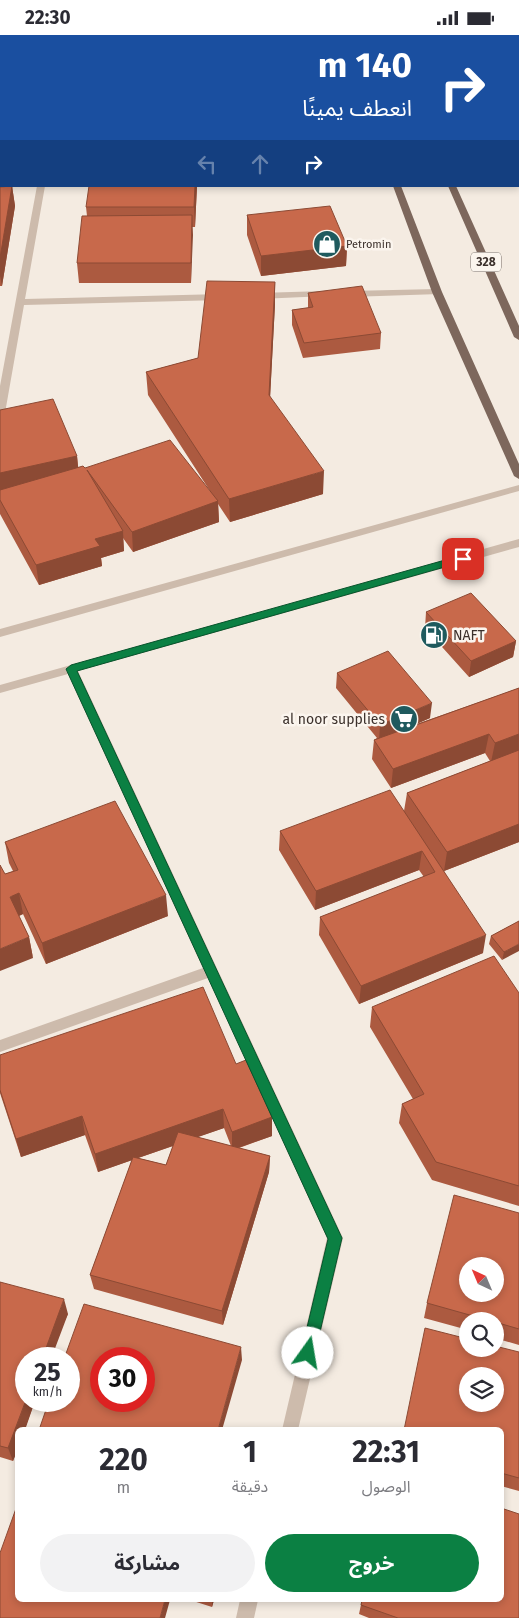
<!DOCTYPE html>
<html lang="ar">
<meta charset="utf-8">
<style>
body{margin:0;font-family:"Fira Sans","Noto Sans Arabic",sans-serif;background:#f2f2f3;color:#2b2b33;direction:rtl;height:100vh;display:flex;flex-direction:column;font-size:19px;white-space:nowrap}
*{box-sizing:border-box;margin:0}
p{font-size:16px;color:#7c7c81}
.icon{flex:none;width:28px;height:28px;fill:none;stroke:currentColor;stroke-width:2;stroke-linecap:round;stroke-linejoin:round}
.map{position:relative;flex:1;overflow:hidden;direction:ltr}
.side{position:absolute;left:15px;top:1392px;width:489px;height:175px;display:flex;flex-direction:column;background:#fff;border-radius:8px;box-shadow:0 2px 8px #0003;direction:rtl}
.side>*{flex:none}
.guide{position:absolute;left:0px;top:0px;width:520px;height:152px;box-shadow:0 2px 8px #0003;direction:rtl;background:#1a4fa0;color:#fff;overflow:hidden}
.needle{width:32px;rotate:316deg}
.buttons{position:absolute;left:459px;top:1222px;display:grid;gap:10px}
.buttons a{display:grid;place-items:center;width:45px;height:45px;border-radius:50%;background:#fff;box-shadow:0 2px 8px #0003;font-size:25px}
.speed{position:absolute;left:15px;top:1312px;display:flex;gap:10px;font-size:25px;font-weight:700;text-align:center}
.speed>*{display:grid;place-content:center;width:65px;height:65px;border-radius:50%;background:#fff;box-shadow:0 2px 8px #0003;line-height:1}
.speed small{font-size:12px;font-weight:400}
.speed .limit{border:8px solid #d22;background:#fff;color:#111}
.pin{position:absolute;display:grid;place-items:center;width:42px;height:42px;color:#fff;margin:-21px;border-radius:10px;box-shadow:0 2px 8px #0006}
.me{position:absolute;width:55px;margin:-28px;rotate:13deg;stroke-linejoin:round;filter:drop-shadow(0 0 4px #0008)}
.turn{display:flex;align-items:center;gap:18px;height:105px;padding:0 25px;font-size:22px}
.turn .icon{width:65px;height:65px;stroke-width:2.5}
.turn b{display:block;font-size:35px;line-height:42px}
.lanes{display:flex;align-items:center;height:48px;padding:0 25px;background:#0003;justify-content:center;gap:25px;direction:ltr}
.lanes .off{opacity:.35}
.eta{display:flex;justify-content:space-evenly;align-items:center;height:85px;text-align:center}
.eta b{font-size:30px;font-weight:700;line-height:35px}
.primary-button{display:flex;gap:10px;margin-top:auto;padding:10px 25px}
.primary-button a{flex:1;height:58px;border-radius:30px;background:#0b8043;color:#fff;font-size:20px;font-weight:700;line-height:58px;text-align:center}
.primary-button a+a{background:#f2f2f3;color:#2b2b33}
.status{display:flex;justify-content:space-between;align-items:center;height:35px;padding:0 25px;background:#fff;direction:ltr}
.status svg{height:14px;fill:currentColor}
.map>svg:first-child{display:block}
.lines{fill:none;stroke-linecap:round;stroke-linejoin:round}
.street{fill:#cdbbac;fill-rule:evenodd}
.primary{fill:#7d675c;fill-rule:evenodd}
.wall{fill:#ac5a40;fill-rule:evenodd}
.shaded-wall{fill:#8c4a34}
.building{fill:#c8694b;stroke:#8c4a34;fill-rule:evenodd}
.route{fill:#0b8043;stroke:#07532c}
.labels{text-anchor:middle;stroke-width:5;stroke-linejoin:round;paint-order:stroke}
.far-poi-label{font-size:11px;fill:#3b302b;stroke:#fbf5ee;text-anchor:start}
.shield{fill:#fbf5ee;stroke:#756b66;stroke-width:1}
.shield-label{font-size:12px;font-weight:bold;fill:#3b302b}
.poi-label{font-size:14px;fill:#3b302b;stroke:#fbf5ee;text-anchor:start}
</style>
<div class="status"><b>22:30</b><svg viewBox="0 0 49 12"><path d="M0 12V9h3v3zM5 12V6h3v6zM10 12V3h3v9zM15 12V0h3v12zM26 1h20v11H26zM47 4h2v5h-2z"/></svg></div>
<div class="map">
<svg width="519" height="1583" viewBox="0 0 519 1583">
<rect width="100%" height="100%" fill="#f4ebe1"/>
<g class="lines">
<path class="street" d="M63,0H71V1H63Z
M37,151H45L25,264L222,259L227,262L222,265L24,270L5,378L0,381V351Z
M437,254L442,257L440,259L349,262L344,259L349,256Z
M324,256L329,259L327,261L259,264L254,261L259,258Z
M519,450V456L0,602V594Z
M519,504V512L78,636L343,1203L298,1395H282L327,1203L208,943L0,1017V1005L203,933L68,639L0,658V650Z
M240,1565H258L254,1583H236Z"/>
<path class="primary" d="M337,0H345V1H337Z
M387,0H395V1H387Z
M393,151H401L442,257L519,429V444L514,441L432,257Z
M448,151H456L519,291V305L514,302Z"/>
</g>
<path class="wall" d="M12,151L15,171L2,251H0V152Z
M197,151L195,192H192L191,248H79L77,228L87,181L86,172Z
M247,180L347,211L346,231L261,241L247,200Z
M275,247V269L270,362L323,459L230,487L218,469L219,487L133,517L123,503L124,516L101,523L102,531L39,550L0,479V375L77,421L78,432L210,456L148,360L146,337L198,323Z
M308,258L381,298L380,314L303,323L292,290V275L308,273Z
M426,577L516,606L513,622L469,642L425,593Z
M337,638L430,683L411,691L519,653V807L444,836L483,918L359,969L319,900L320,882L424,842L419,835L315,875L279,815L280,796L404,776L407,758L490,726L485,718L391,753L372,724L374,705L377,703L336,653Z
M5,807L168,881L46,929L23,879L19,881L29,902L33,923L5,839L13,836L9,828Z
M519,886L502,925L489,909L491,901Z
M519,958V1171L432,1145L399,1088L402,1069L413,1064L370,992L372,972Z
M0,1020L236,1029L272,1082V1101L239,1113L270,1121L269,1137L223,1290L94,1254L90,1240L132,1125L98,1137L85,1100L21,1122L0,1058ZM224,1093L231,1111L197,1102ZM173,1111L166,1130L138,1123Z
M519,1178V1310L495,1303V1286H468V1295L424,1283L427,1268Z
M0,1247L68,1279L26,1366H35L13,1426L0,1422Z
M519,1317V1456L501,1451V1395Z
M190,1565H214L212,1572Z
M362,1565L519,1583H369L359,1579Z"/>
<path class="shaded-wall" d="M12,151L15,171L2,251L0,241V223Z
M195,151H197L195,192L194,172Z
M192,180L193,200L191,248V228Z
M347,211L346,231L261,241V221Z
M275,247V269L269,383V360Z
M77,421L79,441L0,458V438Z
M324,436L323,459L230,487L229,464Z
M218,466L219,487L133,517L132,497Z
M123,496L124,516L101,523L102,531L39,550L36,530L95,504Z
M516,606L513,622L469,642L471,626Z
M432,668L430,683L379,706L380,690Z
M489,699L485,718L391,753L393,734Z
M519,699V717L491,727L495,708Z
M519,789V807L444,836L447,817Z
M422,816L419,835L315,875L316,856Z
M19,858L23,879L14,883L10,862Z
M166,860L168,881L46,929L42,908Z
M486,900L483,918L359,969L361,951Z
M29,902L33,923L0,936V914Z
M519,909V916L502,925L504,917Z
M223,1074L224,1093L98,1137L95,1119Z
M82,1081L85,1100L21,1122L16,1104Z
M272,1082V1101L232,1115V1097Z
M270,1121L269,1137L223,1290L222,1276Z
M64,1264L68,1279L51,1324H42Z
M241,1312L242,1325L222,1395H218Z
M26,1366H35L25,1395H18V1414L13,1426L8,1413Z
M165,1565H170L165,1583H160Z
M212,1565H214L212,1572Z"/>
<path class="building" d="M12,151L0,223V152Z
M89,151H195L194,172H86Z
M330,171L347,211L261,221L247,180Z
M192,180L191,228H77L82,181Z
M207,246L275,247L269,360L324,436L229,464L146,337L198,323Z
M362,251L381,298L304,308L292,275L313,272L308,258Z
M53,364L77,421L0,438V375Z
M170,405L218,466L132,497L87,435L123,496L95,504L100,511L36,530L0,465V455L83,431L85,433Z
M471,558L516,606L471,626L426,577Z
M388,616L432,668L380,690L337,638Z
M519,653V699L495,708L489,699L393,734L374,705Z
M519,715V789L447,817L407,758Z
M390,755L486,900L361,951L320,882L435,837L422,816L316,856L280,796Z
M115,766L166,860L42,908L19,858L10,862L29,902L0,914V830L5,839L18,835L5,807Z
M519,886V909L504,917L491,901Z
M494,921L519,958V1151L436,1127L402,1069L424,1059L372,972Z
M203,952L236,1029L246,1025L272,1082L232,1097L223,1074L95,1119L82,1081L16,1104L0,1055V1020Z
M178,1097L270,1121L222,1276L90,1240L133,1122L166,1130Z
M454,1160L519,1178V1294L495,1287V1286H491L427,1268ZM468,1231H495V1259H468Z
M0,1247L64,1264L42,1324H26V1365L8,1413L0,1411Z
M84,1269L241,1312L218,1395H39L49,1366H69V1324H64ZM101,1324H144V1366H101Z
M425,1293L468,1304V1314H495V1311L519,1317V1443L501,1438V1395H404ZM468,1341H495V1369H468Z
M18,1468V1565H165L160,1583H0V1518Z
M501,1473L519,1479V1583H398L361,1570L362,1565H501Z"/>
<path class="route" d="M463,520L466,521V526L77,636L342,1203L315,1318L313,1323L308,1325L303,1323L301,1318L328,1204L66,634L71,630Z"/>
<defs>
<g id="shop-disc" transform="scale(1.4375)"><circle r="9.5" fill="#1f5a5e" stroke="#fbf5ee"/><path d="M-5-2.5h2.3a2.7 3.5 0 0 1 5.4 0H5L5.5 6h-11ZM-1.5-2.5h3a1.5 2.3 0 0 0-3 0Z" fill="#fff"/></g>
<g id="fuel-disc" transform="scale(1.4375)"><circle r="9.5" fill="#1f5a5e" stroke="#fbf5ee"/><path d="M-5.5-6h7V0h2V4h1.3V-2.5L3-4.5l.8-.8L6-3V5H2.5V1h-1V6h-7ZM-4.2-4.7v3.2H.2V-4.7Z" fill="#fff"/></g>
<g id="supermarket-disc" transform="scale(1.4375)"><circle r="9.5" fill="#1f5a5e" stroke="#fbf5ee"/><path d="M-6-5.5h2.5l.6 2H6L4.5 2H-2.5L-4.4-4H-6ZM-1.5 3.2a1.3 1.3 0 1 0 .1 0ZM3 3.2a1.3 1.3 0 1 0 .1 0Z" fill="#fff"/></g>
</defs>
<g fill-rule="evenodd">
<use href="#shop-disc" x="327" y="209"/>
<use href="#fuel-disc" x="434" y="600"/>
<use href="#supermarket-disc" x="404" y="684"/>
</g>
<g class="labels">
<g class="far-poi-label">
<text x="346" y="213">Petromin</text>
</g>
<rect class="shield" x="471" y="217.5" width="30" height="19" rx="4"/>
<g class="shield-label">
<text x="486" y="231">328</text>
</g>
<g class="poi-label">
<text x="453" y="605">NAFT</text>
<text x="385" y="689" text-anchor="end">al noor supplies</text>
</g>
</g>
</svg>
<div class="buttons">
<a><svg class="needle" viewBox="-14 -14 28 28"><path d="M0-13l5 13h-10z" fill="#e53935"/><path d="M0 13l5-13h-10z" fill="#7c7c81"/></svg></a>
<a><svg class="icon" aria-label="search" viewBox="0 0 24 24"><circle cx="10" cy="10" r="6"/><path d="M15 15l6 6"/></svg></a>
<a><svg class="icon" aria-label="layers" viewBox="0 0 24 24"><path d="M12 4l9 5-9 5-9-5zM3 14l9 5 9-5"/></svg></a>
</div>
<div class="speed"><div>25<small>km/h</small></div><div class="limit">30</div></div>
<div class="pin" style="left:463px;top:524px;background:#d93025"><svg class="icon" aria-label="arrive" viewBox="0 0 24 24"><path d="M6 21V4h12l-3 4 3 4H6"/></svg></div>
<svg class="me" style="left:308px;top:1318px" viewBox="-20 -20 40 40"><circle r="19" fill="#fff"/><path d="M0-13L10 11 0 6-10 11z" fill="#0b8043"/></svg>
<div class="guide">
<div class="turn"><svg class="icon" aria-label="right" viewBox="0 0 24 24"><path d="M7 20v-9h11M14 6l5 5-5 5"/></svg><div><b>140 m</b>انعطف يمينًا</div></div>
<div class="lanes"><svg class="icon off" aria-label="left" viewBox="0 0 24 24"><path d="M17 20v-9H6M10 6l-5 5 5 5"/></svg><svg class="icon off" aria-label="ahead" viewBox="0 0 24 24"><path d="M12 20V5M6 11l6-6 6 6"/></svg><svg class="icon" aria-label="right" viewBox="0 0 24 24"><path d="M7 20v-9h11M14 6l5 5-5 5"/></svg></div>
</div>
<section class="side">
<div class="eta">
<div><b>22:31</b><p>الوصول</p></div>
<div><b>1</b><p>دقيقة</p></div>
<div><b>220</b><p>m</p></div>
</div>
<div class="primary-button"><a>خروج</a><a>مشاركة</a></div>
</section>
</div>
